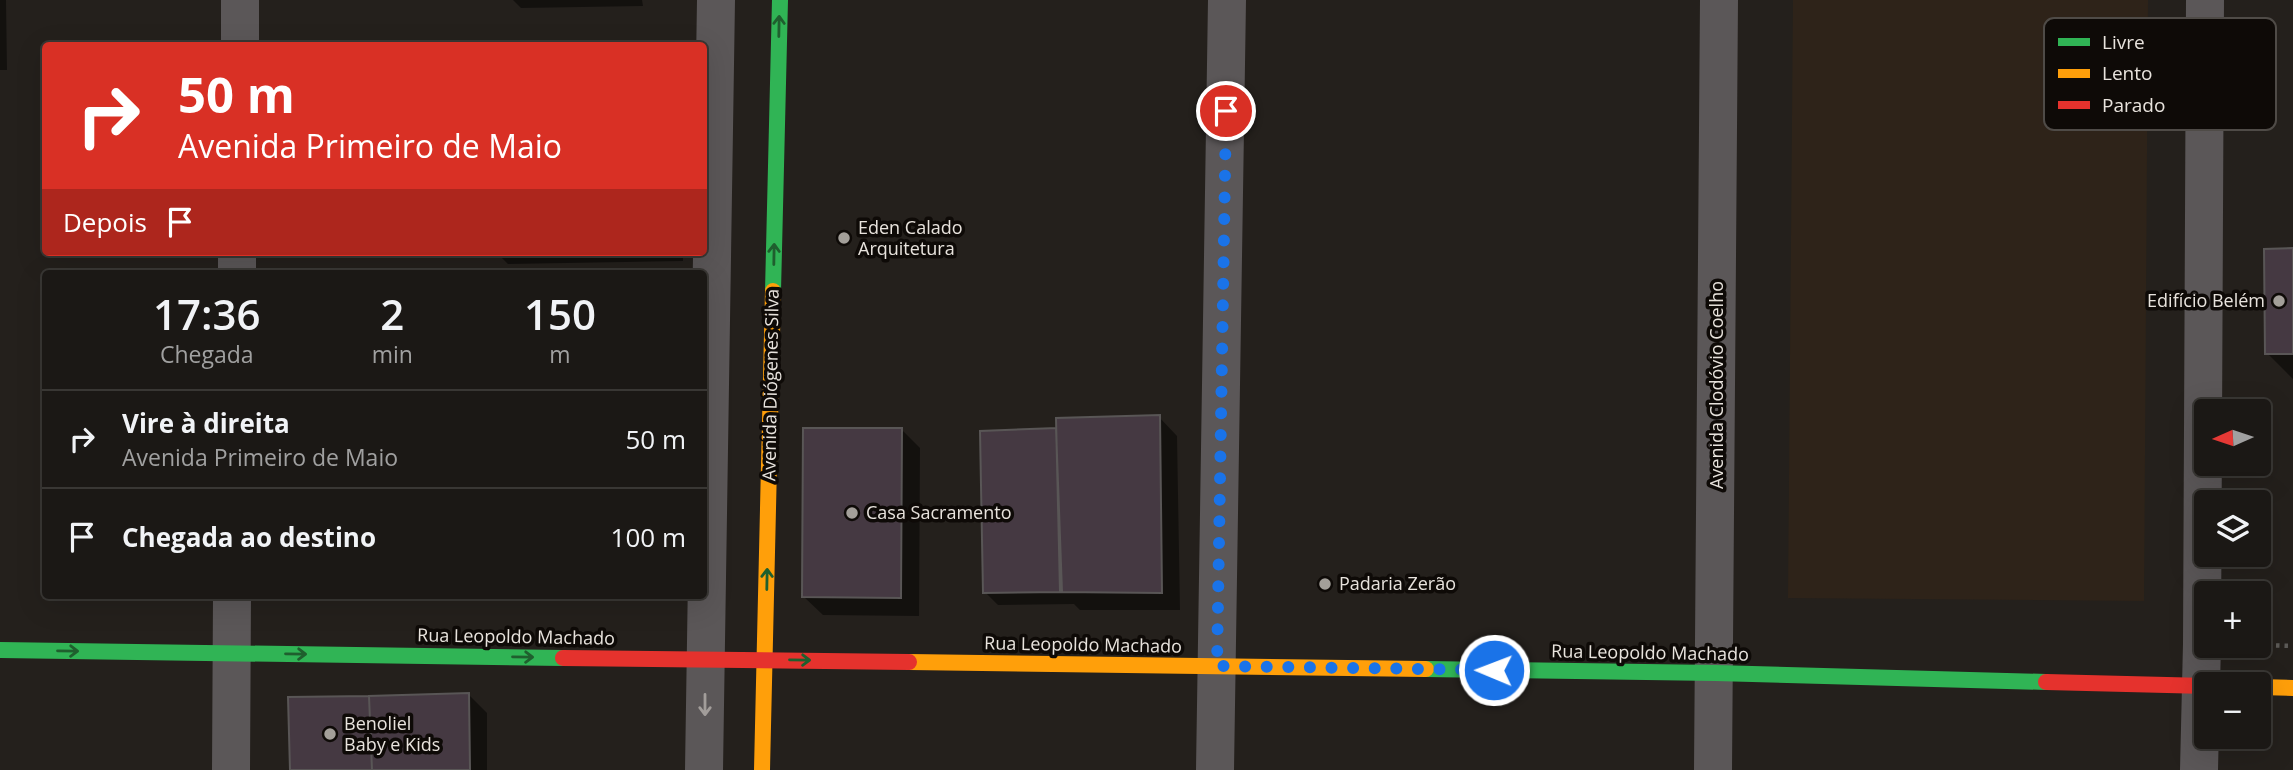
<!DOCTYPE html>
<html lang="pt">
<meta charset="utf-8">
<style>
body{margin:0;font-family:"Open Sans",sans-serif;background:#282522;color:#f1f3f6;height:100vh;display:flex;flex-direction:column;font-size:26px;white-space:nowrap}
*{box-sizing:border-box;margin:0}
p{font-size:23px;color:#a0a0a0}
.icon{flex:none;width:38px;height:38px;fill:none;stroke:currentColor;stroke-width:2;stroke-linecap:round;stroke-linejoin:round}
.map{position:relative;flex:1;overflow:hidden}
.side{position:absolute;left:42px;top:270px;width:665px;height:329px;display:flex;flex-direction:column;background:#1b1815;border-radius:7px;box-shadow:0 7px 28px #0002,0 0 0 2px #393734}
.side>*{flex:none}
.top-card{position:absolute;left:42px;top:42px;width:665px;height:214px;border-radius:7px;box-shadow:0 7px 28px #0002,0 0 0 2px #393734;background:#d93025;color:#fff;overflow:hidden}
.needle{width:46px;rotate:267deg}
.controls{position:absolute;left:2194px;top:399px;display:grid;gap:14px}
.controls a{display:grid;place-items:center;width:77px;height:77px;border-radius:7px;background:#1b1815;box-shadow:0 7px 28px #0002,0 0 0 2px #393734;font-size:35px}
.pin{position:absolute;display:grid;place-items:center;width:60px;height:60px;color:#fff;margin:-30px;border:4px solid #fff;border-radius:50%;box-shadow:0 2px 7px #0007}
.me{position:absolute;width:77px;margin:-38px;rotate:271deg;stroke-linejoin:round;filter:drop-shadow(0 0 5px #0008)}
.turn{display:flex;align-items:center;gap:24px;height:147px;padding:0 21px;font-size:32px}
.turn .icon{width:91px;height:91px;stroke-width:2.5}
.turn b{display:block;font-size:49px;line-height:60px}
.then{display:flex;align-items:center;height:66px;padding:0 21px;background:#0003;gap:14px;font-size:26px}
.eta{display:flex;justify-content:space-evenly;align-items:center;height:119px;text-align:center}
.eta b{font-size:42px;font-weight:600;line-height:49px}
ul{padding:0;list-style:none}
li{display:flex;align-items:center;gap:21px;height:98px;padding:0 21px;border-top:2px solid #393734}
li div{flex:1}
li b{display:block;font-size:26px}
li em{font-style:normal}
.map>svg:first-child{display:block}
.built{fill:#2e2319}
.shadow{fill:#0007}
.building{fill:#453942;stroke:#595656;stroke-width:2}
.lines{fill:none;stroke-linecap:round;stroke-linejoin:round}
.path{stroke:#5d5b58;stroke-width:4.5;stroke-dasharray:3.5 5;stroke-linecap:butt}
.street{stroke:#5b5758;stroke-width:38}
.fast{stroke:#30b455;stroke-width:16}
.slow{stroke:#ff9f0a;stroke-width:16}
.jam{stroke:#e5322d;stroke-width:16}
.oneway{stroke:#1f5f2e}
.oneway2{stroke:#a29d9a}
.route{stroke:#1a73e8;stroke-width:12;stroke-dasharray:0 21.6}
.poi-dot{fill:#a39f99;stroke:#0e0a07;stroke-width:2.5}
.labels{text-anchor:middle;stroke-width:7;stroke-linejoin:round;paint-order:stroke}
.poi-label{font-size:18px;fill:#e8e3dd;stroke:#0e0a07;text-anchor:start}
.street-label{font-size:18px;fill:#e8e3dd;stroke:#0e0a07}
.key{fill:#0e0a07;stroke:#4f4b47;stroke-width:2}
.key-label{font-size:19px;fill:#e8e3dd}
</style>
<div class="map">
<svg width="2293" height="770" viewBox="0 0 2293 770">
<rect width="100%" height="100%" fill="#24201c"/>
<path class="built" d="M1793,0H2148L2144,601L1788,598Z"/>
<path class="shadow" d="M0,0H6L7,70H0Z
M513,0H642L643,6L521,8Z
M2293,250V379L2267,353Z
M496,252H683V261L508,264Z
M1159,417L1177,436L1180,610H1080L1074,604L998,605L985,592L982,432L1058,430Z
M902,430L920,448L919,616L823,615L804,597Z
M469,695L487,713V770H291Z"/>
<path class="building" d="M2293,248V354H2265L2264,249Z
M1160,415L1162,593L1060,592L1056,418Z
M803,428H902L901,598L802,597Z
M1056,428L1062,592L983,593L980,431Z
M469,693L470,770H372L369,696Z
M369,696L372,770H290L288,697Z"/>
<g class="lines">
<path class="path" d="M2259,645L2293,646"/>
<path class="street" d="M240,46V0
M237,273V252
M231,770L232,595
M704,770L716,0
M1215,770L1227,0
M1713,770L1719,0
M2199,770L2202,644L2205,0"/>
<path class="fast" d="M773,291L780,0
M0,650L563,658
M1426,669L1715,673L2046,682"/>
<path class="slow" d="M909,662L1426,669
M2259,687L2293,688
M762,770L773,291"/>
<path class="jam" d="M563,658L909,662
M2046,682L2207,686"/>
</g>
<defs><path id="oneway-shaft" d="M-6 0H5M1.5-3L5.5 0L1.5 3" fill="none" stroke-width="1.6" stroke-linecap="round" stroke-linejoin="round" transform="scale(1.75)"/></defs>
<g class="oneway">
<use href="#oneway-shaft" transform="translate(779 26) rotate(-89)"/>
<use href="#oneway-shaft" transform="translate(774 254) rotate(-89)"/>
<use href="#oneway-shaft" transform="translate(767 579) rotate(-89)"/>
<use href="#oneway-shaft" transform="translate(68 651) rotate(1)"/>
<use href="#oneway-shaft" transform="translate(296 654) rotate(1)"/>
<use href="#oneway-shaft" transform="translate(523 657) rotate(1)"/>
<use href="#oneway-shaft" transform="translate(800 660) rotate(1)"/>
</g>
<use class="oneway2" href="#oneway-shaft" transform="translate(705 705) rotate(90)"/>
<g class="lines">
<path class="route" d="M1226,111L1217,666L1494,670"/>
</g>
<g class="poi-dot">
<circle cx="844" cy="238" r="7"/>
<circle cx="2279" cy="301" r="7"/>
<circle cx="852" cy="513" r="7"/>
<circle cx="1325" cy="584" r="7"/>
<circle cx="330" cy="734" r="7"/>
</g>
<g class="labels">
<g class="poi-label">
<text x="858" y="234">Eden Calado<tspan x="858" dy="21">Arquitetura</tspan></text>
<text x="2265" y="307" text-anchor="end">Edifício Belém</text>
<text x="866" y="519">Casa Sacramento</text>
<text x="1339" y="590">Padaria Zerão</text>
<text x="344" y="730">Benoliel<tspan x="344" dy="21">Baby e Kids</tspan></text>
</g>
<g class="street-label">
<text transform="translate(771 385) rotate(-89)" y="6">Avenida Diógenes Silva</text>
<text transform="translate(1717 385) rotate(-90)" y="6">Avenida Clodóvio Coelho</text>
<text transform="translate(516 637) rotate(1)" y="6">Rua Leopoldo Machado</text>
<text transform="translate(1083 645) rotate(1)" y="6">Rua Leopoldo Machado</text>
<text transform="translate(1650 653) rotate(1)" y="6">Rua Leopoldo Machado</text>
</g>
</g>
<rect x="2044" y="18" width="232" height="112" rx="10" class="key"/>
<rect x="2058" y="38" width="32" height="8" fill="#30b455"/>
<rect x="2058" y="69" width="32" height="9" fill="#ff9f0a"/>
<rect x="2058" y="101" width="32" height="8" fill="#e5322d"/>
<g class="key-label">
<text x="2102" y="49">Livre</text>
<text x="2102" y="80">Lento</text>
<text x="2102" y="112">Parado</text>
</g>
</svg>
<div class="controls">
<a><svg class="needle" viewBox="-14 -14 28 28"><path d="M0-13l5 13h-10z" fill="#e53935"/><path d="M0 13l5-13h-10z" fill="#a0a0a0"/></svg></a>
<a><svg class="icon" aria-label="layers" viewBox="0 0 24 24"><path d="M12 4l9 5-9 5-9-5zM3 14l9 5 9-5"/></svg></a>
<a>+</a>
<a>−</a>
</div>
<div class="pin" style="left:1226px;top:111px;background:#d93025"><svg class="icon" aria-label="arrive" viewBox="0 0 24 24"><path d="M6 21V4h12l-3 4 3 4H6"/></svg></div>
<svg class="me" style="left:1494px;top:670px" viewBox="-20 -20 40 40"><circle r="17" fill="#1a73e8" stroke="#fff" stroke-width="3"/><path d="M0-11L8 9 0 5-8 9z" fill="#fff"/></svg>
<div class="top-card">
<div class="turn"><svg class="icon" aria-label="right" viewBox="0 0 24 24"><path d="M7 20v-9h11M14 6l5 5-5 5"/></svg><div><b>50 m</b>Avenida Primeiro de Maio</div></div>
<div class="then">Depois<svg class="icon" aria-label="arrive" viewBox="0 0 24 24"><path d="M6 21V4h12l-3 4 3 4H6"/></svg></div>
</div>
<section class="side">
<div class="eta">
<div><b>17:36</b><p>Chegada</p></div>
<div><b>2</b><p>min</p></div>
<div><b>150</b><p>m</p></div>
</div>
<ul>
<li><svg class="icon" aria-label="right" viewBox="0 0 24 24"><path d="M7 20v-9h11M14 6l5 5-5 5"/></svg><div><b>Vire à direita</b><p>Avenida Primeiro de Maio</p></div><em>50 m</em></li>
<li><svg class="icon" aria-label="arrive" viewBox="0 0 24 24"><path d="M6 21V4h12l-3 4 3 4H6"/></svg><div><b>Chegada ao destino</b></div><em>100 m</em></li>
</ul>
</section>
</div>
